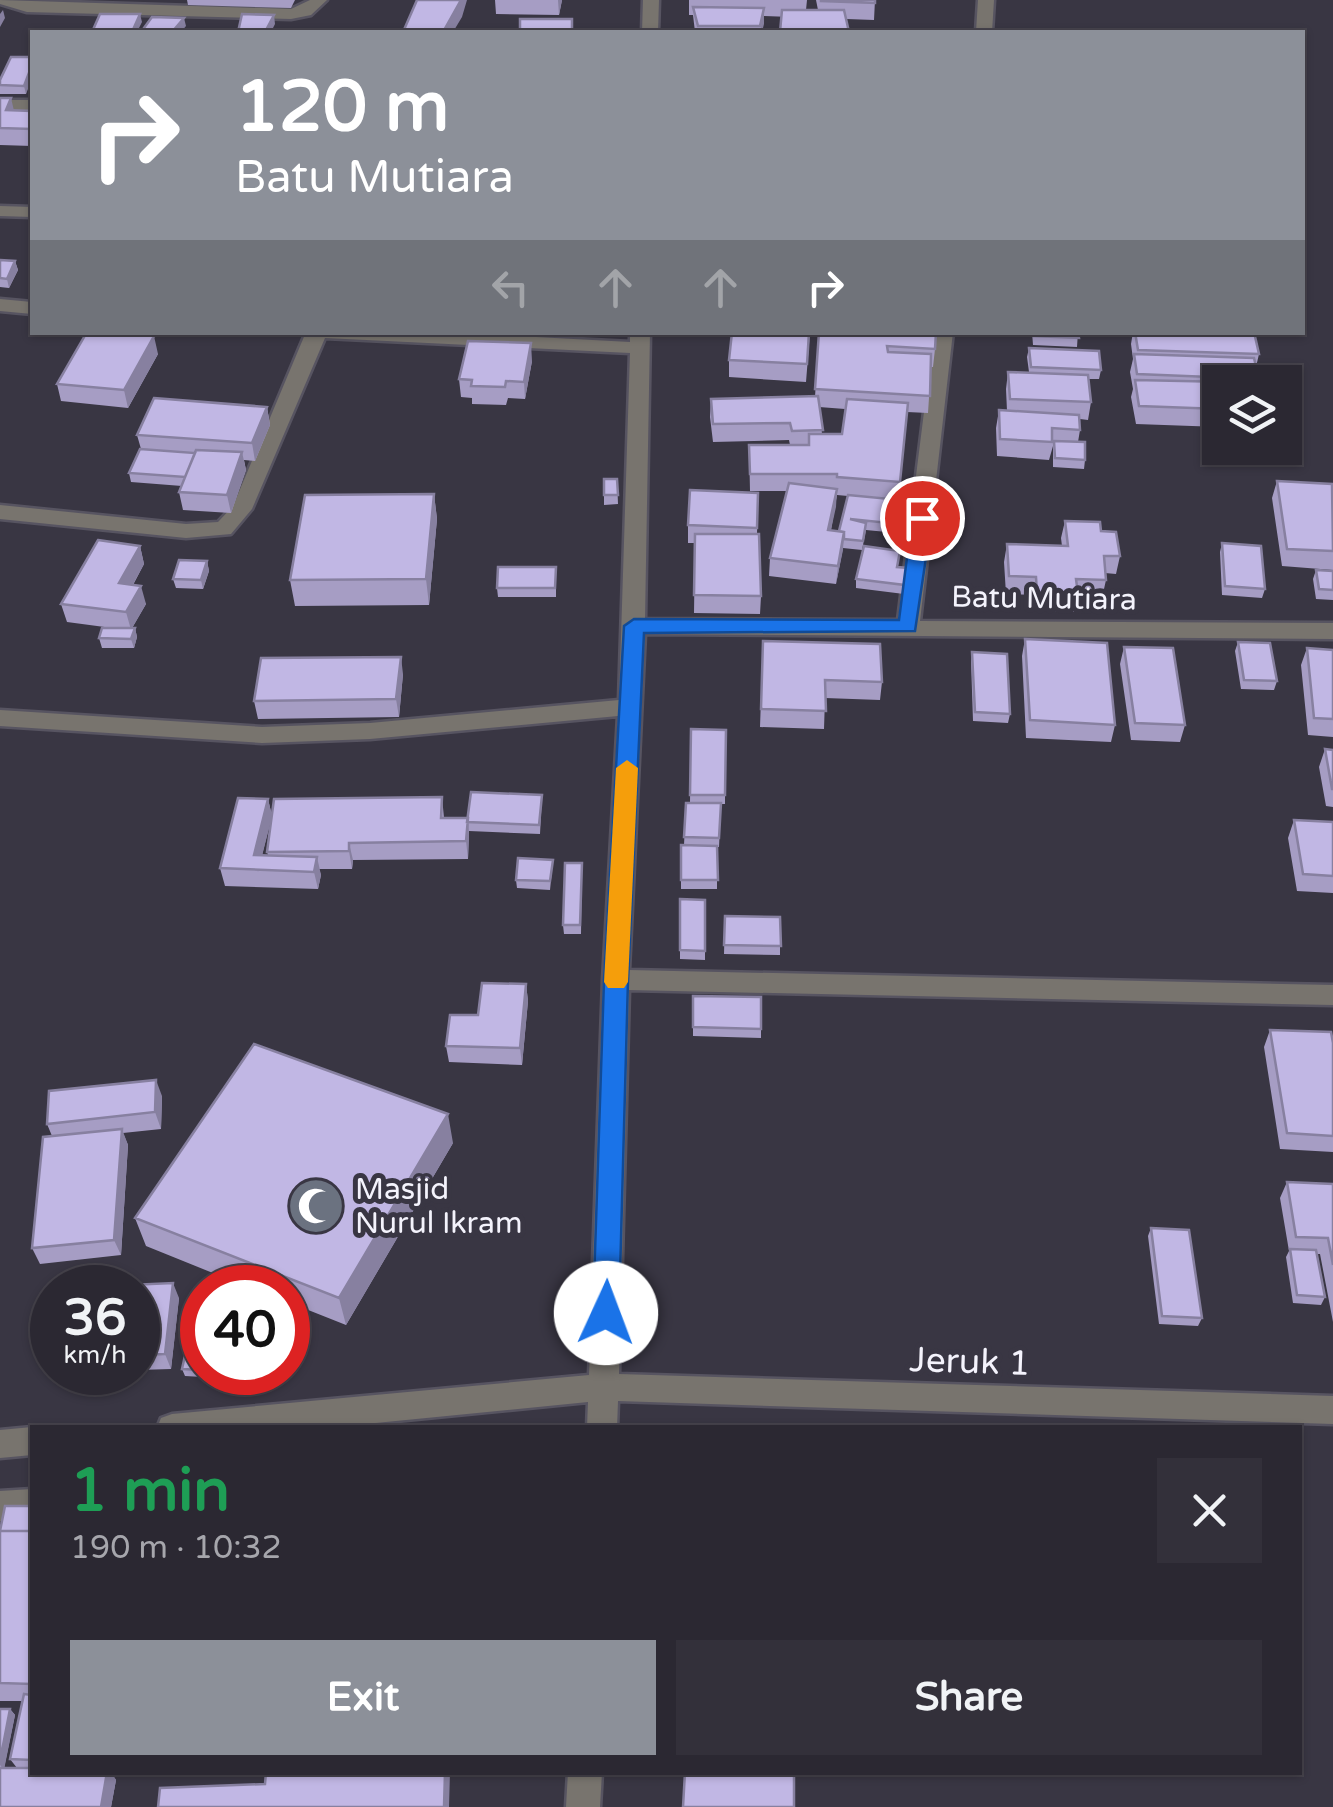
<!DOCTYPE html>
<meta charset="utf-8">
<style>
body{margin:0;font-family:"Varela Round",sans-serif;background:#33303a;color:#f1f3f6;height:100vh;display:flex;flex-direction:column;font-size:38px;white-space:nowrap}
*{box-sizing:border-box;margin:0}
p{font-size:32px;color:#a6a6ac}
.icon{flex:none;width:55px;height:55px;fill:none;stroke:currentColor;stroke-width:2;stroke-linecap:round;stroke-linejoin:round}
.map{position:relative;flex:1;overflow:hidden}
.side{position:absolute;left:30px;top:1425px;width:1272px;height:350px;display:flex;flex-direction:column;background:#2b2832;border-radius:0px;box-shadow:0 2px 8px #0004,0 0 0 2px #47444d}
.side>*{flex:none}
.hud{position:absolute;left:30px;top:30px;width:1275px;height:305px;border-radius:0px;box-shadow:0 2px 8px #0004,0 0 0 2px #47444d;background:#8c9099;color:#fff;overflow:hidden}
.fabs{position:absolute;left:1202px;top:365px;display:grid;gap:20px}
.fabs a{display:grid;place-items:center;width:100px;height:100px;border-radius:0px;background:#2b2832;box-shadow:0 2px 8px #0004,0 0 0 2px #47444d;font-size:50px}
.speed{position:absolute;left:30px;top:1265px;display:flex;gap:20px;font-size:50px;font-weight:700;text-align:center}
.speed>*{display:grid;place-content:center;width:130px;height:130px;border-radius:50%;background:#2b2832;box-shadow:0 2px 8px #0004,0 0 0 2px #47444d;line-height:1}
.speed small{font-size:25px;font-weight:400}
.speed .limit{border:15px solid #d22;background:#fff;color:#111}
.pin{position:absolute;display:grid;place-items:center;width:85px;height:85px;color:#fff;margin:-42px;border:5px solid #fff;border-radius:50%;box-shadow:0 2px 10px #0007}
.me{position:absolute;width:110px;margin:-55px;rotate:2deg;stroke-linejoin:round;filter:drop-shadow(0 0 8px #0008)}
.turn{display:flex;align-items:center;gap:35px;height:210px;padding:0 40px;font-size:45px}
.turn .icon{width:130px;height:130px;stroke-width:2.5}
.turn b{display:block;font-size:70px;line-height:85px}
.lanes{display:flex;align-items:center;height:95px;padding:0 40px;background:#0003;justify-content:center;gap:50px;direction:ltr}
.lanes .off{opacity:.35}
.round{display:grid;place-items:center;flex:none;width:105px;height:105px;border-radius:0px;background:#33303a}
.summary{display:flex;align-items:center;justify-content:space-between;height:170px;padding:0 40px}
h1{font-size:60px;font-weight:700;line-height:75px;color:#1e9e55}
.primary-button{display:flex;gap:20px;margin-top:auto;padding:20px 40px}
.primary-button a{flex:1;height:115px;border-radius:0px;background:#8c9099;color:#fff;font-size:40px;font-weight:700;line-height:115px;text-align:center}
.primary-button a+a{background:#33303a;color:#f1f3f6}
.map>svg:first-child{display:block}
.lines{fill:none;stroke-linecap:round;stroke-linejoin:round}
.minor-casing{stroke:#575461;stroke-width:5}
.minor{fill:#78746e;fill-rule:evenodd}
.wall{fill:#a69dc4;fill-rule:evenodd}
.shaded-wall{fill:#8780a0}
.building{fill:#c1b7e4;stroke:#8780a0;stroke-width:2.5}
.route{fill:#1a73e8;stroke:#114b97;stroke-width:2.5}
.slow{fill:#f59e0b}
.labels{text-anchor:middle;stroke-width:10;stroke-linejoin:round;paint-order:stroke}
.street-label{font-size:30px;fill:#f4f3fc;stroke:#393643}
.poi-label{font-size:30px;fill:#f4f3fc;stroke:#393643;text-anchor:start}
.near-street-label{font-size:35px;fill:#f4f3fc;stroke:#393643}
</style>
<div class="map">
<svg width="1333" height="1807" viewBox="0 0 1333 1807">
<rect width="100%" height="100%" fill="#393643"/>
<g class="lines">
<g class="minor-casing">
<path id="minor" d="M0,0L291,9L310,0H327L311,15L291,19L27,12L0,4Z
M643,0H659L658,32H642Z
M978,0H994L992,32H976Z
M0,100H32V110H0Z
M0,206L32,207V217L0,216Z
M0,299L32,302V314L0,311Z
M306,332H441L630,342V332H650L645,619L898,620L934,332H953L920,621L1333,623V639L645,634L629,970L1333,985V1005L629,990L619,1374L1333,1396V1424L618,1401L617,1428H587L588,1402L325,1428H157L161,1418L172,1414L589,1375L603,980L618,716L370,739L262,743L0,726V710L262,727L370,723L619,700L630,353L325,338L252,509L231,534L186,538L0,519V505L186,524L218,522L233,506Z
M32,1427V1455L0,1458V1430Z
M32,1489V1519L0,1521V1491Z
M568,1772H602L600,1807H566Z"/>
</g>
<use href="#minor" class="minor"/>
</g>
<path class="wall" d="M187,0H295L291,8L188,5Z
M495,0H562L559,15L496,14Z
M689,0H807L806,10H818L816,0H875L874,20L764,16L762,32H695L693,15H689Z
M32,57L26,94H0V80Z
M0,98L14,111H32V146L0,145Z
M0,260L15,261L18,270L9,288L0,287Z
M69,332H118L158,354L128,408L61,401L57,384L84,337H71Z
M810,332L806,382L729,377V360Z
M819,332L935,349L933,367H931L928,413L907,412L898,500H901L897,533L866,530L862,550L843,548L836,584L769,576L770,558L787,491H750L749,445H790L789,440L713,442L710,417L711,399L815,397ZM819,407L845,409L842,434H822ZM837,495L848,496L839,531L831,530Z
M1032,332H1078L1077,347L1033,345Z
M1133,332L1259,354L1256,367L1259,379L1258,382H1220V427L1136,424L1131,397L1133,389L1130,372L1133,359L1131,344Z
M1029,348L1101,370L1099,379H1089L1091,402L1088,420L1080,419V430L1078,442L1085,460L1084,469L1053,467V446L1049,460L997,456L996,428L999,410L1007,411L1006,389L1008,372H1029L1027,357Z
M532,361L525,399L508,398L506,405L472,404V398L461,397L459,379Z
M267,407L270,425L255,461L244,460L246,470L231,513L183,510L179,492L182,486L131,482L129,473L141,449L137,435Z
M604,479H617L618,504L604,505Z
M1277,481L1333,489V570L1282,566L1272,498Z
M758,493L757,534L761,596L760,614L694,613L695,543H688V525Z
M434,494L437,519L429,605L295,606L290,580Z
M1065,521L1101,531L1120,556L1116,574L1105,573L1106,580L1102,598L1077,597L1074,612L1034,610L1033,595L1006,594L1004,562L1007,544L1062,546L1061,538Z
M1222,543L1265,589L1262,598L1222,595L1220,552Z
M140,546L144,564L133,585L146,604L132,628H135L137,637L134,648H102L99,638L112,628L67,622L61,604Z
M207,561L209,571L203,589L176,588L173,579Z
M556,567V597H498L497,588Z
M898,567L909,568L904,594L856,588V579Z
M1316,570L1333,571V600L1316,599L1313,579Z
M1025,639L1115,725L1111,742L1026,738L1022,656Z
M763,641L882,682L880,700L825,698L824,729L760,727Z
M1238,642L1277,681L1274,690L1241,689L1235,651Z
M1124,647L1185,725L1180,742L1131,740L1120,664Z
M1307,648L1333,650V737L1308,735L1301,665Z
M972,652L1010,714L1008,723L973,721L971,661Z
M403,674L399,717L258,719L254,701Z
M691,729L725,795V804H721L719,847H717V889H681V845H684L686,803H690Z
M1325,749H1333V807L1326,806L1319,767Z
M542,795L540,834L469,831L468,859L353,860L352,869H319L321,875L318,889L225,886L220,868L268,799L272,816L262,855H268L267,852L442,797L444,818H466Z
M1294,820L1333,822V893L1297,891L1288,838Z
M553,860L550,890L517,888L516,880Z
M582,863L581,934H564L563,925Z
M680,899L705,900V960L680,959Z
M725,916L780,917V955L724,954Z
M526,984L528,1001L522,1065L449,1062L446,1046L478,1015Z
M693,996L761,1029V1038L693,1036Z
M1270,1030L1333,1043V1152L1280,1149L1264,1047Z
M162,1096L161,1129L123,1133L128,1145L121,1255L40,1264L32,1248L52,1136L47,1124Z
M453,1143L346,1325L288,1302V1288H250L146,1246L135,1218Z
M1287,1182L1333,1184V1322L1320,1254H1317L1325,1297L1321,1305L1293,1303L1286,1257L1289,1251L1280,1198Z
M1151,1228L1202,1318L1198,1326L1159,1324L1148,1236Z
M138,1288L179,1298L171,1369L138,1370Z
M202,1316V1372H238L237,1379L185,1376L182,1369Z
M32,1506V1772H202L201,1775L111,1773L116,1780L111,1807H0V1709H10L15,1715L4,1768H17L10,1759L22,1701H0V1530Z
M1059,1772H1229L1227,1775Z"/>
<path class="shaded-wall" d="M461,0H467L462,17L453,32H443Z
M558,0H562L559,15Z
M764,8V24L762,32H760Z
M3,10L5,18L0,27V14Z
M140,14L142,22L137,32H132Z
M274,15L275,24L271,32H265Z
M184,18L186,26L181,32H172Z
M32,65V79L26,94L24,86Z
M11,98L15,115L6,110Z
M15,261L18,270L9,288L7,279Z
M154,336L158,354L128,408L124,390Z
M531,343L532,361L525,399L524,382Z
M267,407L270,425L255,461L252,443Z
M242,452L246,470L231,513L227,495Z
M837,489L836,507L827,548L828,530Z
M434,494L437,519L429,605L426,579Z
M844,532L843,550L836,584L838,566Z
M140,546L144,564L124,601L119,583Z
M207,561L209,571L203,589L201,580Z
M141,586L146,604L131,630L126,612Z
M135,628L137,637L134,648L131,639Z
M401,657L403,674L399,717L396,699Z
M268,799L272,816L258,872L254,855Z
M468,818L469,835L468,859L466,841Z
M349,843L353,860L352,869L349,851Z
M317,857L321,875L318,889L314,872Z
M526,984L528,1001L522,1065L520,1048Z
M156,1080L162,1096L161,1129L155,1112Z
M448,1114L453,1143L346,1325L339,1298Z
M122,1129L128,1145L121,1255L114,1240Z
M173,1283L179,1298L171,1369L165,1354Z
M10,1709L15,1715L4,1770L0,1765V1761Z
M107,1772H111L116,1780L111,1807H101Z
M445,1772H450L449,1807H444Z"/>
<path class="building" d="M417,0H461L443,32H403Z
M821,0H875V3L821,1Z
M693,7L764,8L760,26H698Z
M782,10H844L849,32H780Z
M100,14H140L132,32H92Z
M242,14L274,15L265,32H238Z
M152,17L184,18L172,32H141Z
M520,19H572V32H520Z
M11,57H32V65L24,86L0,85V80Z
M0,98H11L6,110L32,111V129L0,128Z
M0,260L15,261L7,279L0,278Z
M87,332H118L154,336L124,390L57,384Z
M732,332H809L807,364L729,360Z
M819,332H936L935,349L887,346L888,352L931,354L930,396L815,389Z
M1034,332H1078L1079,338L1034,336Z
M1135,332H1254L1259,354L1138,350Z
M468,341L531,343L524,382L506,381L505,387L471,386L472,380L459,379Z
M1029,348L1099,351L1101,370L1031,367Z
M1134,354L1254,358L1259,379L1137,374Z
M1008,372L1088,375L1091,402L1010,399Z
M1135,380L1228,382H1220V409L1139,406Z
M818,396L823,430L792,431L790,423L713,424L711,399Z
M154,398L267,407L252,443L137,435Z
M847,399L908,403L900,482L837,477V474H750L749,445H809V434H842Z
M999,410L1079,415L1080,430L1052,428V442L1000,439Z
M1054,441L1085,442V460L1055,458Z
M140,449L195,453L185,477L129,473Z
M196,450L242,452L227,495L179,492Z
M604,479H617L618,495H604Z
M1277,481L1332,484L1333,551L1287,549Z
M789,483L837,489L828,530L844,532L838,566L770,558Z
M690,490L758,493L757,528L688,525Z
M434,494L426,579L290,580L305,495Z
M848,495L901,500L898,524L850,519L866,523L863,541L844,539V532L839,531Z
M1065,521L1100,522L1101,531L1116,532L1120,556H1104L1106,580L1076,579L1078,594L1037,593L1036,577L1009,576L1007,544L1068,546Z
M695,534H759L761,596L694,595Z
M98,540L140,546L119,583L141,586L126,612L61,604Z
M1222,543L1261,546L1265,589L1225,586Z
M864,546L900,551L897,567L909,568L905,585L856,579Z
M179,560L207,561L201,580L173,579Z
M498,567H556L555,588H497Z
M1316,570L1333,571V590L1319,589Z
M102,628H135L131,639L99,638Z
M1025,639L1107,643L1115,725L1030,720Z
M763,641L880,644L882,682L825,680L826,711L761,709Z
M1238,642L1270,643L1277,681L1244,680Z
M1124,647L1173,648L1185,725L1135,723Z
M1307,648L1333,650V719L1314,718Z
M972,652L1007,654L1010,714L975,712Z
M401,657L396,699L254,701L261,658Z
M691,729L726,730L725,795H690Z
M1325,749L1333,750V789H1332Z
M471,792L542,795L539,825L467,822Z
M442,797L441,818H468L466,841L349,843V851L267,852L274,799Z
M238,798L268,799L254,855L317,857L314,872L220,868Z
M686,803H721L719,838L684,837Z
M1294,820L1333,822V876L1303,874Z
M681,845L717,846L718,880H681Z
M518,858L553,860L550,881L516,880Z
M565,863H582L580,925H563Z
M680,899L705,900V951L680,950Z
M725,916L780,917L781,946L724,945Z
M482,983L526,984L520,1048L446,1046L450,1015H478Z
M693,996L761,997V1029L693,1027Z
M1270,1030L1331,1032L1333,1043V1136L1287,1133Z
M254,1044L448,1114L339,1298L135,1218Z
M156,1080L155,1112L47,1124L49,1091Z
M122,1129L114,1240L32,1248L43,1137Z
M1287,1182L1333,1184V1265L1328,1238L1296,1237Z
M1151,1228L1189,1230L1202,1318L1162,1316Z
M1290,1249L1316,1250L1325,1297L1297,1295Z
M173,1283L165,1354L138,1355V1288H63Z
M194,1315L202,1316V1370L182,1369Z
M5,1506H32V1531H0Z
M0,1531H32V1684L0,1683Z
M24,1694L32,1695V1760L10,1759Z
M0,1709H10L0,1761Z
M0,1768H32V1772H107L101,1807H0Z
M266,1772H445L444,1807H158L160,1788L265,1784Z
M685,1772H794V1807H683Z"/>
<path class="route" d="M922,512L932,518L915,631L644,633L628,980L619,1313L615,1321L606,1325L597,1321L593,1313L604,980L624,626L634,619L899,620L912,518Z"/>
<path class="slow" d="M627,760L638,768L628,982L624,988H608L604,982L616,768Z"/>
<defs>
<g id="mosque-disc" transform="scale(2.875)"><circle r="9.5" fill="#6b7280" stroke="#393643"/><path d="M3.5-4.9A6 6 0 1 0 3.5 4.9A5 5 0 1 1 3.5-4.9Z" fill="#fff"/></g>
</defs>
<g fill-rule="evenodd">
<use href="#mosque-disc" x="316" y="1206"/>
</g>
<g class="labels">
<g class="street-label">
<text transform="translate(1044 598) rotate(1)" y="10">Batu Mutiara</text>
</g>
<g class="poi-label">
<text x="355" y="1199">Masjid<tspan x="355" dy="34">Nurul Ikram</tspan></text>
</g>
<g class="near-street-label">
<text transform="translate(970 1361) rotate(2)" y="12">Jeruk 1</text>
</g>
</g>
</svg>
<div class="fabs">
<a><svg class="icon" aria-label="layers" viewBox="0 0 24 24"><path d="M12 4l9 5-9 5-9-5zM3 14l9 5 9-5"/></svg></a>
</div>
<div class="speed"><div>36<small>km/h</small></div><div class="limit">40</div></div>
<div class="pin" style="left:922px;top:518px;background:#d93025"><svg class="icon" aria-label="arrive" viewBox="0 0 24 24"><path d="M6 21V4h12l-3 4 3 4H6"/></svg></div>
<svg class="me" style="left:606px;top:1313px" viewBox="-20 -20 40 40"><circle r="19" fill="#fff"/><path d="M0-13L10 11 0 6-10 11z" fill="#1a73e8"/></svg>
<div class="hud">
<div class="turn"><svg class="icon" aria-label="right" viewBox="0 0 24 24"><path d="M7 20v-9h11M14 6l5 5-5 5"/></svg><div><b>120 m</b>Batu Mutiara</div></div>
<div class="lanes"><svg class="icon off" aria-label="left" viewBox="0 0 24 24"><path d="M17 20v-9H6M10 6l-5 5 5 5"/></svg><svg class="icon off" aria-label="ahead" viewBox="0 0 24 24"><path d="M12 20V5M6 11l6-6 6 6"/></svg><svg class="icon off" aria-label="ahead" viewBox="0 0 24 24"><path d="M12 20V5M6 11l6-6 6 6"/></svg><svg class="icon" aria-label="right" viewBox="0 0 24 24"><path d="M7 20v-9h11M14 6l5 5-5 5"/></svg></div>
</div>
<section class="side">
<div class="summary"><div><h1>1 min</h1><p>190 m · 10:32</p></div><a class="round"><svg class="icon" aria-label="close" viewBox="0 0 24 24"><path d="M6 6l12 12M18 6L6 18"/></svg></a></div>
<div class="primary-button"><a>Exit</a><a>Share</a></div>
</section>
</div>
